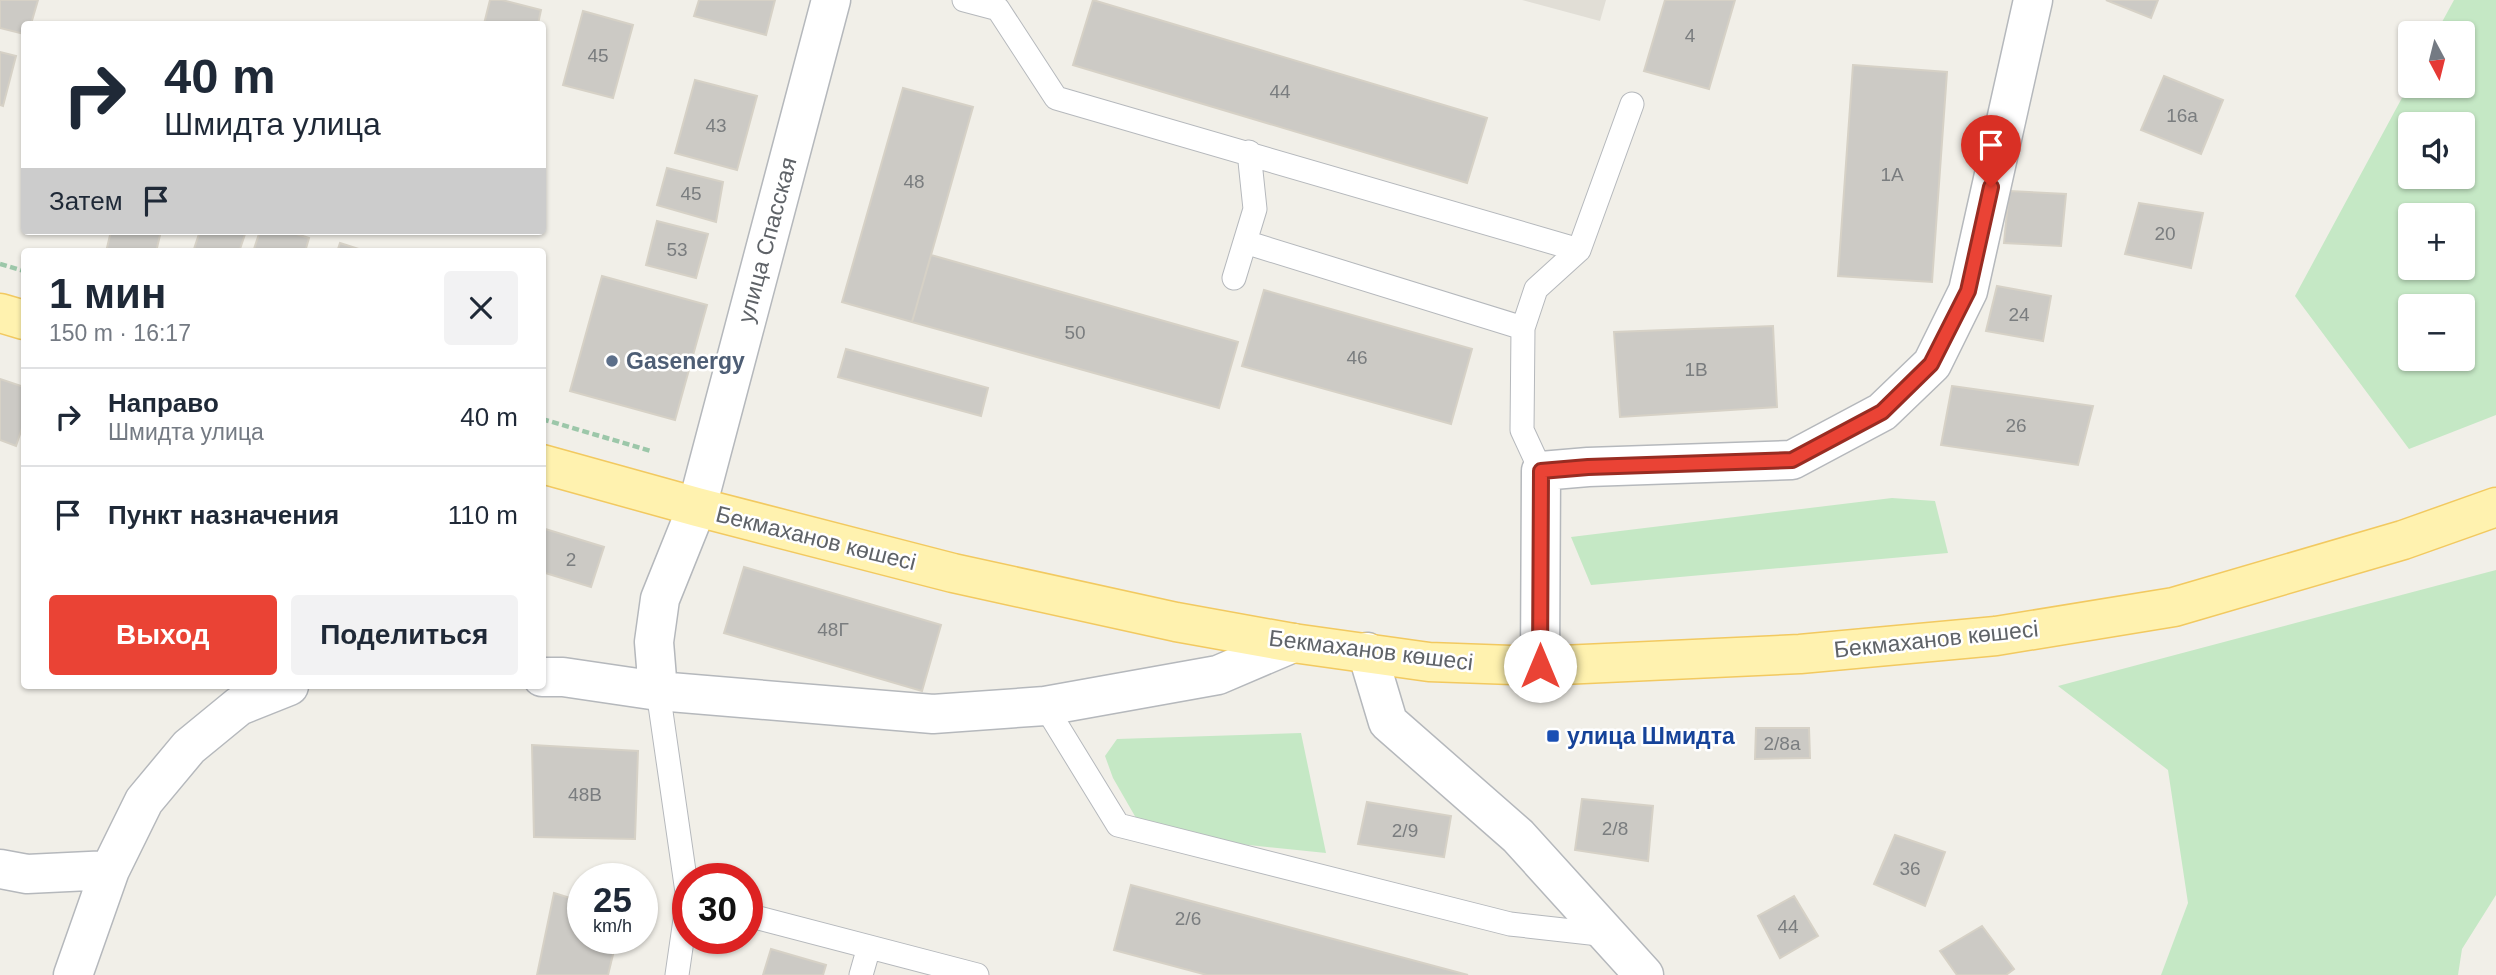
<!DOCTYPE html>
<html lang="ru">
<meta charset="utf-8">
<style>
body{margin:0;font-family:Helvetica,sans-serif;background:#f2f2f3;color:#1f2937;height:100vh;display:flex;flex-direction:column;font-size:26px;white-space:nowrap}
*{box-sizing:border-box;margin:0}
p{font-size:23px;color:#747a83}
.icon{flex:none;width:38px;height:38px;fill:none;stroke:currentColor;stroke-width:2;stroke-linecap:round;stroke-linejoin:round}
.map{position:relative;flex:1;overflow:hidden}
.details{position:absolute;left:21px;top:248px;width:525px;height:441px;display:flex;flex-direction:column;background:#fff;border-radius:7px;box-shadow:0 2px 5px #0004}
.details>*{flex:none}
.hud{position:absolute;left:21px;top:21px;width:525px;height:214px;border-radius:7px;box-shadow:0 2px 5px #0004;background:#fff;color:#1f2937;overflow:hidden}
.needle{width:46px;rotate:173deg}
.buttons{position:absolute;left:2398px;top:21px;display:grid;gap:14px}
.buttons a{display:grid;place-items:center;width:77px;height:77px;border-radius:7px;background:#fff;box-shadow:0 2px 5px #0004;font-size:35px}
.speed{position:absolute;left:567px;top:863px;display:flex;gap:14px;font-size:35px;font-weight:700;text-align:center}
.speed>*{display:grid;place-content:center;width:91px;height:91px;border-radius:50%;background:#fff;box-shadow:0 2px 5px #0004;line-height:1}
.speed small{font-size:18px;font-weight:400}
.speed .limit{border:10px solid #d22;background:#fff;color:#111}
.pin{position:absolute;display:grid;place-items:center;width:60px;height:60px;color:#fff;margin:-72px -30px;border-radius:50% 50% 50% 0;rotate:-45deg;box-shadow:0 0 7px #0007}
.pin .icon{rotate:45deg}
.me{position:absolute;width:77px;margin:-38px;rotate:0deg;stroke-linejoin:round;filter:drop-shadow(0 0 5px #0008)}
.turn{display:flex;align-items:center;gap:24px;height:147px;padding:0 28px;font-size:32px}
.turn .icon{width:91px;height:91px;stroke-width:2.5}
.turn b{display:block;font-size:49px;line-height:60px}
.then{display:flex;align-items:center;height:66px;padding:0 28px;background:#0003;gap:14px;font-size:26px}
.round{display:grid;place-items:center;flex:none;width:74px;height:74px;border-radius:7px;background:#f2f2f3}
.summary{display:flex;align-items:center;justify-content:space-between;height:119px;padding:0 28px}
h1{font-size:42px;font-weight:700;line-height:52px}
.cta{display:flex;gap:14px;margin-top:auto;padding:14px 28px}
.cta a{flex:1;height:80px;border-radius:7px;background:#ea4335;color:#fff;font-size:28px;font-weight:700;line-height:80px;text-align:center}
.cta a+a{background:#f2f2f3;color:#1f2937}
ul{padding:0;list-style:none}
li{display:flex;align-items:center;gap:21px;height:98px;padding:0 28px;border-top:2px solid #e0e1e3}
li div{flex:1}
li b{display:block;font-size:26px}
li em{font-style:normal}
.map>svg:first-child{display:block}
.education{fill:#e1ded6}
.green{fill:#c5e8c5;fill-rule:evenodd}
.building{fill:#cccac5;stroke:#d6d1c6;stroke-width:2}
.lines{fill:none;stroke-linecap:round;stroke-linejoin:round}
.service-casing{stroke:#b5b8bc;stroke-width:25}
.minor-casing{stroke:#b5b8bc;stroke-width:41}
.tertiary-casing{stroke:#b5b8bc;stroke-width:41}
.primary-casing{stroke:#f2c960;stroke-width:41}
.path{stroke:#9cc7a9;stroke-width:4.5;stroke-dasharray:7 3.5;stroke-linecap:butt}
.service{stroke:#fff;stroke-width:23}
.minor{stroke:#fff;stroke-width:38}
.tertiary{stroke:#fff;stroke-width:38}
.primary{stroke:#fff2af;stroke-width:38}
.route-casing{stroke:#982c22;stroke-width:18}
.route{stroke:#ea4335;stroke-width:12}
.service-dot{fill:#5c6f8a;stroke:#fff;stroke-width:2.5}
.transit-dot{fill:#1a4fb4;stroke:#fff;stroke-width:2.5}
.labels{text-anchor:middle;stroke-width:5;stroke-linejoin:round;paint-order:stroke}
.number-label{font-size:19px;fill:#7a7d7f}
.street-label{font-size:23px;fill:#5f6368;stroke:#fff}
.service-label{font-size:23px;font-weight:bold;fill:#4e5e75;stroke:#fff;text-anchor:start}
.transit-label{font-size:23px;font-weight:bold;fill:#164399;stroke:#fff;text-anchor:start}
</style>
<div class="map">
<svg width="2496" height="975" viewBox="0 0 2496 975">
<rect width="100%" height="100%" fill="#f1efe8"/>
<path class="education" d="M1522,0H1606L1600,21Z"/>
<path class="green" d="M2454,0H2496V415L2409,449L2295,296L2410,83V86H2462V33H2436ZM2410,124H2462V177H2410ZM2410,215H2462V268H2410ZM2410,306H2462V359H2410Z
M1892,498L1935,501L1948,553L1591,585L1571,537Z
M2496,570V895L2462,949L2458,975H2161L2188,903L2168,770L2058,686Z
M1301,733L1326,853L1239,844L1136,818L1113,778L1105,756L1117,739Z"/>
<path class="building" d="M0,0H38L31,24H24V34L0,28Z
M490,0H502L541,10L538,24H484Z
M699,0H775L766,35L694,16Z
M1093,0L1487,118L1467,183L1073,65Z
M1665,0H1735L1709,89L1644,71Z
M2106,0H2158L2151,18Z
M583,11L633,25L613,98L563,85Z
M0,52L16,56L3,106L0,105Z
M1853,65L1947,72L1932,282L1838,276Z
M2164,76L2223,100L2201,154L2141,130Z
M695,80L757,96L737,170L675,153Z
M903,88L973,107L912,322L842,302Z
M667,168L723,182L716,222L657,205Z
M2009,191L2066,194L2061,246L2004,243Z
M2139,203L2203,213L2191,268L2125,254Z
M657,221L708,234L696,278L646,265Z
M111,231H161L156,252H106Z
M200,231H246L239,252H193Z
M260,231H287L309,238L305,252H253Z
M340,243L368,252H337Z
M931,255L1238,342L1219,408L912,322Z
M602,276L707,305L675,420L570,391Z
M1997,286L2051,296L2043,341L1986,331Z
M1264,290L1472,349L1451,424L1242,366Z
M1773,326L1777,407L1620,417L1614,332Z
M846,349L988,388L981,416L838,377Z
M0,379L24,387V422L16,446L0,440Z
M1952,386L2093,406L2078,465L1941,445Z
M542,528L604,547L591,587L542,572Z
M744,567L941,625L922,691L724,633Z
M1756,728H1809L1810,758L1755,759Z
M532,745L638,751L635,839L534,837Z
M1582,799L1653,806L1648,861L1575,850Z
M1367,802L1451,816L1444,857L1358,844Z
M1895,835L1945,852L1925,906L1874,884Z
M1131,885L1468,975H1207L1114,950Z
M554,893L583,902V938H617L608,975H537Z
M1794,896L1818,936L1780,958L1758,916Z
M1982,926L2014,969L2006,975H1957L1940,951Z
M771,949L826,965L823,975H763Z"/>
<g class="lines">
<g class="service-casing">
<path id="service" d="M964,0L998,9L1056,98L1579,250
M1245,242L1523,328
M1234,278L1255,209L1249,152
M1541,471L1522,430L1523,328L1536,289L1579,250L1632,104
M658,691L688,899L677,975
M1045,706L1118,825L1510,924L1608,935
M747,915L977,975
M861,975L869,947"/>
</g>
<g class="minor-casing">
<path id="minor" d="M1367,652L1388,722L1518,836L1644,975
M1540,666L1541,471L1588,467L1792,460L1882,412L1932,364L1968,291L2033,0
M542,677H563L658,691L654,642L660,599L697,507
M658,691L933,714L1045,706L1218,675L1293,643
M0,869L27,874L110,870
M73,975L110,870L144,801L189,747L239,706L289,686"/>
</g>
<g class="tertiary-casing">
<path id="tertiary" d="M697,507L831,0"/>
</g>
<g class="primary-casing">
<path id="primary" d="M0,313L24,320
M542,464L697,507L953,573L1176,622L1293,643L1429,662L1540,666L1800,654L1996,636L2174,607L2403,540L2496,507"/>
</g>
<path class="path" d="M0,264L24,271
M542,419L651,451"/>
<use href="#service" class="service"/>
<use href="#minor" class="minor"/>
<use href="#tertiary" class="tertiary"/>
<use href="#primary" class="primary"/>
</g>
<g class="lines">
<g class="route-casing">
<path id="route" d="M1540,666L1541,471L1588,467L1792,460L1882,412L1931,364L1968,291L1991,187"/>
</g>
<use href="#route" class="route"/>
</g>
<circle class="service-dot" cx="612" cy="361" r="7"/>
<rect class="transit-dot" x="1546" y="729" width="14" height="14" rx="3.5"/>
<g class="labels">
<g class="number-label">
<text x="1690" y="42">4</text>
<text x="598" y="62">45</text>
<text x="1280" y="98">44</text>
<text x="2182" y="122">16а</text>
<text x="716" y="132">43</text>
<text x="1892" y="181">1А</text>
<text x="914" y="188">48</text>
<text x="691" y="200">45</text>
<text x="2165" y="240">20</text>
<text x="677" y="256">53</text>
<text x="2019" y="321">24</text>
<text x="1075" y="339">50</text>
<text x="1357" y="364">46</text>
<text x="1696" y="376">1В</text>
<text x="2016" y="432">26</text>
<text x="571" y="566">2</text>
<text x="833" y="636">48Г</text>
<text x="1782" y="750">2/8а</text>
<text x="585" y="801">48В</text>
<text x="1615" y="835">2/8</text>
<text x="1405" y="837">2/9</text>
<text x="1910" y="875">36</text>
<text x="1188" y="925">2/6</text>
<text x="1788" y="933">44</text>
</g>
<g class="street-label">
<text transform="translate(767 240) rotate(-75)" y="8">улица Спасская</text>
<text transform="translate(816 538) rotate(14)" y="8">Бекмаханов көшесі</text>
<text transform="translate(1936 639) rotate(-6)" y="8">Бекмаханов көшесі</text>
<text transform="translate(1371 650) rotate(7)" y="8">Бекмаханов көшесі</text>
</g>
<g class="service-label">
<text x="626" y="369">Gasenergy</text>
</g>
<g class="transit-label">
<text x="1567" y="744">улица Шмидта</text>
</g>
</g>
</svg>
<div class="buttons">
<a><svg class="needle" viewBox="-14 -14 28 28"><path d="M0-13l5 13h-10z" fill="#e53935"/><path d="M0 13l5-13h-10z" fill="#747a83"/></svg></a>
<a><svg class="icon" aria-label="sound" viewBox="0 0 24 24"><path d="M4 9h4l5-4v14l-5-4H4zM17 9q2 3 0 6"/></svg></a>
<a>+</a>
<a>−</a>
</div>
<div class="speed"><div>25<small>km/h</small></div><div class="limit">30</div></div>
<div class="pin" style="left:1991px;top:187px;background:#d93025"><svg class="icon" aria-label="arrive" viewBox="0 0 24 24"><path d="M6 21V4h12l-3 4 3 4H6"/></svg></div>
<svg class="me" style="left:1540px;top:666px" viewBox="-20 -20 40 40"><circle r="19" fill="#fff"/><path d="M0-13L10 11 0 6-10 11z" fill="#ea4335"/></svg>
<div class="hud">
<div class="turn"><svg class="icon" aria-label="right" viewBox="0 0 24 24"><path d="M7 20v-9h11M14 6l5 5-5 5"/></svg><div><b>40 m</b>Шмидта улица</div></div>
<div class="then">Затем<svg class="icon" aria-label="arrive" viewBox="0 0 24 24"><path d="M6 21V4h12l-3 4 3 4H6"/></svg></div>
</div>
<section class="details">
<div class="summary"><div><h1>1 мин</h1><p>150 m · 16:17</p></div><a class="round"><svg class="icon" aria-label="close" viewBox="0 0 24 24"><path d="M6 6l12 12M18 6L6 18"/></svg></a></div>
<ul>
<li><svg class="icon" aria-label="right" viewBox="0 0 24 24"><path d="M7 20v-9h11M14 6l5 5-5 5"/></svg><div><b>Направо</b><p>Шмидта улица</p></div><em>40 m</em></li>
<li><svg class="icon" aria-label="arrive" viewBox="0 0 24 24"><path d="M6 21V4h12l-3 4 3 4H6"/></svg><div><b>Пункт назначения</b></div><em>110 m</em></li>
</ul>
<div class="cta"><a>Выход</a><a>Поделиться</a></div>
</section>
</div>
